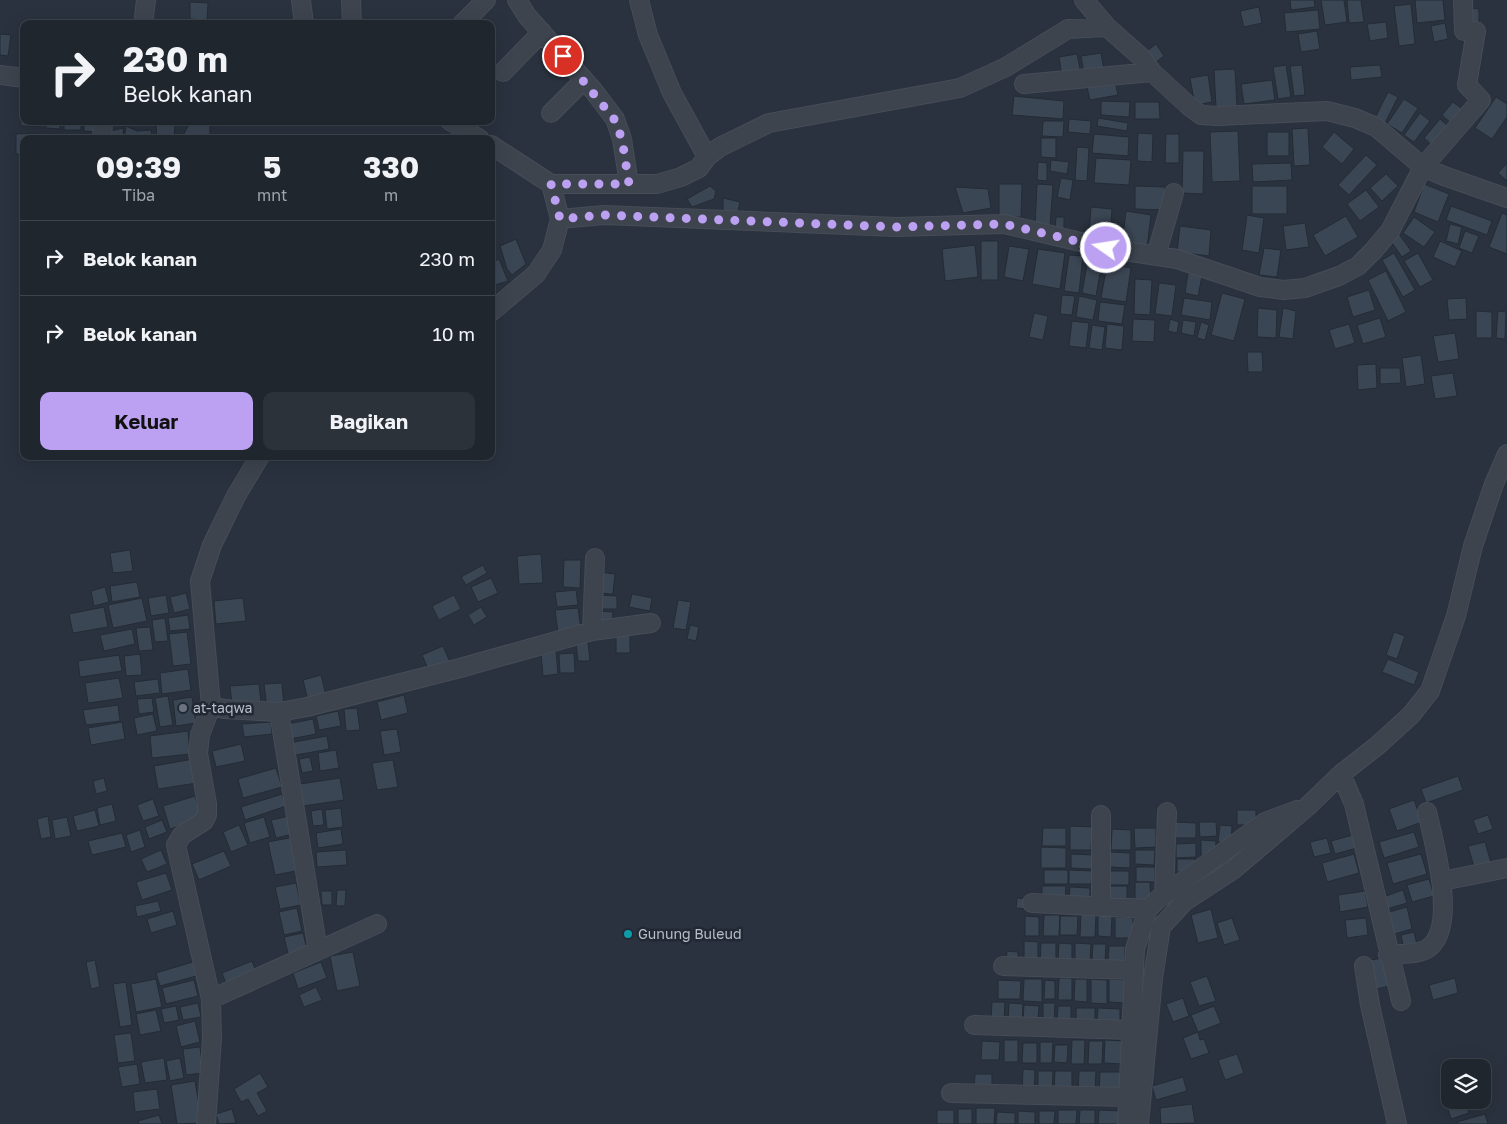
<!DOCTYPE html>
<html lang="id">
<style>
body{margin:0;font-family:"Golos Text",sans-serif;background:#2c323a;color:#f1f3f6;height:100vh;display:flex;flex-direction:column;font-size:19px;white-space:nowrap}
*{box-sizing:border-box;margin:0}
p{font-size:16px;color:#a1a5aa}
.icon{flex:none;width:28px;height:28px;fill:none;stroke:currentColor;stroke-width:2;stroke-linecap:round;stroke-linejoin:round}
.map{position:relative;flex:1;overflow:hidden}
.panel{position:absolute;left:20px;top:135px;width:475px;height:325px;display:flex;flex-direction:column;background:#1f262e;border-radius:10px;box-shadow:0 5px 20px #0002,0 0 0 1px #3c434a}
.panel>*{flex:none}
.top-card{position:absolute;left:20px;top:20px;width:475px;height:105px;border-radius:10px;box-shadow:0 5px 20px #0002,0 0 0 1px #3c434a;background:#1f262e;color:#f1f3f6;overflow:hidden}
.buttons{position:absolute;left:1441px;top:1059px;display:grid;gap:10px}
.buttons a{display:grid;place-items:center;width:50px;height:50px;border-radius:10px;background:#1f262e;box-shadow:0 5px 20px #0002,0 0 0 1px #3c434a;font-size:25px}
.pin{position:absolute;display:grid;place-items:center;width:42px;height:42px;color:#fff;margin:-21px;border:2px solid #fff;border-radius:50%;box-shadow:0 1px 5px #0007}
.me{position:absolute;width:55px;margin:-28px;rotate:283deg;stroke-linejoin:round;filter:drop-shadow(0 0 4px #0008)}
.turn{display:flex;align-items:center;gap:18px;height:105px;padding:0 20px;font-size:22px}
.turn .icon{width:65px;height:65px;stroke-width:2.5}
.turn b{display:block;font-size:35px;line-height:42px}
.eta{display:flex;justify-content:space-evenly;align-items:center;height:85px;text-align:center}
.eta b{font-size:30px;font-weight:700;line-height:35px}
.primary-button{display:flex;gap:10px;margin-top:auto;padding:10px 20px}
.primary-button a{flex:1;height:58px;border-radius:10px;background:#bca0f2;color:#111;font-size:20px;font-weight:700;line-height:58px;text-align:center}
.primary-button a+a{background:#2c323a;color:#f1f3f6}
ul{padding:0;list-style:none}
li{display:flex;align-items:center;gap:15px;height:75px;padding:0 20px;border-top:1px solid #3c434a}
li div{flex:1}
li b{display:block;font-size:19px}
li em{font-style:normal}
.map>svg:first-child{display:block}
.building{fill:#3b4654;stroke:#232b36}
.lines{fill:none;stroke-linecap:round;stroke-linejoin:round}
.minor-casing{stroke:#464d58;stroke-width:20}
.minor{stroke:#3d444e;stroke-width:18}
.route{stroke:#bca0f2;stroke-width:9;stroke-dasharray:0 16.2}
.worship-dot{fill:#6b7280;stroke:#212934;stroke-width:2}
.culture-dot{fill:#0f9aa8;stroke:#212934;stroke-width:2}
.labels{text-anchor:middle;stroke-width:5;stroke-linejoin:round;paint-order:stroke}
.poi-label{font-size:14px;fill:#b9bfc9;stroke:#212934;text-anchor:start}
</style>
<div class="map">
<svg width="1507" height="1124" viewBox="0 0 1507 1124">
<rect width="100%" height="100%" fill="#29323e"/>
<path class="building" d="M1290,0H1314L1315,7L1291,10Z
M1321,0H1344L1347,22L1325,25Z
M1347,0H1361L1364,22L1349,23Z
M1415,0H1443L1445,20L1417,23Z
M190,2L208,3L207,20L190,19Z
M1411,4L1415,44L1399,46L1394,6Z
M1259,7L1262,23L1244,27L1240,11Z
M1467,8L1479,9V27H1466Z
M1318,10L1320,29L1286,32L1284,13Z
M1386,22L1388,38L1370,41L1367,24Z
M1445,23L1448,39L1434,42L1431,26Z
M1317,31L1320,49L1301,52L1298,34Z
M0,34L11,35L8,56L0,55Z
M1156,44L1164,56L1156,62L1147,51Z
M1101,53L1104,70L1084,73L1081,56Z
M1077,54L1081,74L1062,77L1059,57Z
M1286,65L1291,97L1278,99L1273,67Z
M1302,65L1305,95L1294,96L1290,66Z
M1380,65L1382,77L1351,80L1350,67Z
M1235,69L1237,106L1216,107L1214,70Z
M1208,75L1212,102L1195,105L1190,78Z
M1272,80L1275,100L1244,104L1241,84Z
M1115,82L1118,95L1090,100L1087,87Z
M1388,92L1398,97L1385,123L1375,118Z
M1014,96L1064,101L1063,119L1012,115Z
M1496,97L1507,104V117L1492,139L1475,128Z
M1404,99L1418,108L1402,133L1387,124Z
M1101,101L1130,102L1129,117L1101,115Z
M1135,102H1159L1160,119H1135Z
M1453,102L1465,111L1453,125L1442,115Z
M21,109H24V121H41V126H21Z
M1420,113L1430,121L1414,142L1404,135Z
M1098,118L1128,123L1127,131L1097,126Z
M1069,119L1091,121L1090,134L1068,132Z
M1440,119L1450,128L1434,147L1424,138Z
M46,121H60V129L46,128Z
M64,121H81V130H64Z
M84,121H97L96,132L84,131Z
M191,121H203L210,125V139H183L182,137Z
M1043,121H1064L1063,137L1042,136Z
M175,122L174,139H157L156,125Z
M126,126L137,131L151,130L152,139H124Z
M123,128L124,139H110V131Z
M1308,128L1310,165L1294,166L1292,129Z
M1238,131L1240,181L1212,182L1210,132Z
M1267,132H1289V156H1267Z
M1334,132L1354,149L1342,164L1322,147Z
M34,133V139H24V154H16V134Z
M1138,133L1153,134L1152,162L1137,161Z
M1094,134L1129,137L1128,156L1092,153Z
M1166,134H1179V163H1165Z
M61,135L91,138V139H60Z
M36,136H57V139H36Z
M1041,138H1056V158L1041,157Z
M1077,147L1089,148L1087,181L1075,180Z
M1183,151H1204L1203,194L1182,193Z
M1366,155L1377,165L1349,195L1338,185Z
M1096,158L1131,160L1129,185L1094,183Z
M1051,160L1069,162L1067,174L1050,171Z
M1038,162L1047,163V181L1037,180Z
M1291,163L1292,180L1253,182L1252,164Z
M1507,163V181L1498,173Z
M1386,174L1398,186L1382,201L1370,188Z
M1061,178L1073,180L1070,200L1057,197Z
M999,184H1022L1021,217H999Z
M1037,184L1053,185L1050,226H1035Z
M1424,184L1449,194L1438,222L1414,212Z
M710,186L716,191L714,199L692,207L687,199Z
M1135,186L1165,187V210L1135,209Z
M1252,186H1287V214H1252Z
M955,187L988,189L991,208L963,213Z
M1366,190L1379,207L1360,221L1347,204Z
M723,198L740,202L737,216L723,210Z
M1451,206L1492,221L1487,235L1446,220Z
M1091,207L1112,209L1110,237L1089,235Z
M1126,211L1151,215L1147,247L1122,244Z
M1502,213L1507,215V254L1489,247Z
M1247,215L1264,218L1259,253L1242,250Z
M1346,216L1358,237L1325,256L1313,235Z
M1056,217H1064V230H1055Z
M1414,217L1435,232L1424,247L1403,233Z
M1305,223L1309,247L1286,250L1283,226Z
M1450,224L1462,227L1458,244L1446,241Z
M1180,226L1211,230L1209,256L1177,252Z
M1465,231L1479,236L1472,253L1459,248Z
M1399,234L1411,251L1402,257L1390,240Z
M516,239L526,264L512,275L507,269L500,246Z
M981,241H998V280H981Z
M1440,241L1462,251L1455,267L1433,257Z
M975,245L978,277L945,281L942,249Z
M1009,246L1029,249L1023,281L1004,277Z
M1264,248L1281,250L1277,277L1259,275Z
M1038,249L1065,253L1060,289L1032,284Z
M1394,253L1415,290L1403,297L1382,260Z
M1418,253L1433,280L1420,287L1404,261Z
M1069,255L1083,256L1079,293L1064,291Z
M499,259L508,281L492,286L491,263Z
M1088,259L1102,262L1096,296L1082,293Z
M1107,264L1131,268L1126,302L1101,298Z
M1386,271L1406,312L1388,321L1368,280Z
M1188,273L1202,276L1198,296L1185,293Z
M1135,279L1152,280L1150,315L1134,314Z
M1159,283L1176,285L1172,316L1155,314Z
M1369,290L1375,310L1353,317L1347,297Z
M1222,293L1245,299L1234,341L1211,335Z
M1062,295L1075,296L1072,315L1060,314Z
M1079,296L1097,300L1093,320L1076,317Z
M1184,298L1212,302L1210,320L1181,315Z
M1466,298L1467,319L1449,320L1447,299Z
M1100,302L1125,305L1122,324L1098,321Z
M1258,308L1277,310L1276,338L1257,337Z
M1283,308L1296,311L1293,339L1279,337Z
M1476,311L1492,312V338H1476Z
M1498,311L1506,312L1505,339L1496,338Z
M1034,313L1048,316L1043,340L1029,337Z
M1380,318L1386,337L1363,344L1357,325Z
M1133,319L1155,320L1154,342L1132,341Z
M1170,319L1179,322L1177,333L1168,331Z
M1183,320L1196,322L1194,336L1181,333Z
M1072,321L1089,323L1086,348L1069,346Z
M1201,322L1209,325L1205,340L1197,338Z
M1107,324L1124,326L1122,350L1105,348Z
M1349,324L1355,343L1335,349L1329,330Z
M1092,325L1105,327L1102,350L1089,348Z
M1455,333L1459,359L1438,362L1433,336Z
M1247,352H1262L1263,372H1248Z
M1421,355L1425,384L1406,387L1402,358Z
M1376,364L1377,388L1358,390L1357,365Z
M1380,368H1400L1401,383L1380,384Z
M1453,373L1457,396L1435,399L1431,376Z
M130,550L133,571L113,573L110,553Z
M541,554L543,583L519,584L517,556Z
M564,560H581L580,588L563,587Z
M483,565L487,573L466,585L461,577Z
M599,572L615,574L613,594L597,593Z
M491,578L498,593L478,602L471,587Z
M137,582L140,597L112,602L110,586Z
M105,587L109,602L94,606L91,591Z
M576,590L578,605L557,607L555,592Z
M186,593L190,609L174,613L170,597Z
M632,594L652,598L650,611L629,607Z
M166,595L169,613L151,616L148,598Z
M454,595L461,609L439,620L432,606Z
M598,595L617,596V609H598Z
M142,598L147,621L113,628L108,605Z
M243,598L246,621L216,624L214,601Z
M678,600L691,602L686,630L673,628Z
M104,607L108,627L73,633L69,614Z
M481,607L487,617L474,625L468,615Z
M578,608L581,630L558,633L555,610Z
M597,611L613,612L612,623L597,622Z
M188,615L190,629L170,631L168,618Z
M165,618L168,641L155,642L152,620Z
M690,625L699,627L696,641L687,639Z
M150,627L153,650L139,651L136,628Z
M132,629L135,644L104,651L100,635Z
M187,632L191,664L173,666L169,634Z
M1394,632L1405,636L1397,659L1386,655Z
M616,633L630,634V653H616Z
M576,642H588L590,661H578Z
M443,646L450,662L429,671L422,655Z
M556,651L558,674L543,676L541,653Z
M574,653L575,673H560L559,654Z
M140,654L142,675L126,676L124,656Z
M119,655L122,671L80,677L78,661Z
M1388,659L1419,672L1414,685L1382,672Z
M188,669L191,690L162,694L160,673Z
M321,675L327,699L309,704L303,680Z
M119,678L123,698L88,703L85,683Z
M158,679L160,693L136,696L134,682Z
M282,683L284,708L267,709L264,684Z
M259,684L261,702L232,704L230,686Z
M404,695L408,713L381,720L377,702Z
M168,696L173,725L160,727L155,698Z
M192,697L196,723L176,726L173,700Z
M152,698L154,712L139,714L137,699Z
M118,705L120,721L86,725L83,710Z
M357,708L360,730L346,731L344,709Z
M338,711L341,726L319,730L316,716Z
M153,714L157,731L137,735L134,718Z
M313,719L316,734L290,739L287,724Z
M122,722L125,739L91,745L88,728Z
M271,722L272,734L244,737L242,724Z
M397,729L401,752L384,755L380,731Z
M188,731L190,754L152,758L150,736Z
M327,736L329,749L291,756L289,743Z
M241,744L245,761L216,767L212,751Z
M336,750L339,768L320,771L318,753Z
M310,757L313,771L302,773L299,759Z
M193,759L197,783L158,789L154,766Z
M393,760L398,787L377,790L372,763Z
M276,768L282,787L243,798L238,779Z
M1458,776L1463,790L1426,803L1421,789Z
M104,778L107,791L96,794L93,781Z
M340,778L344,800L303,806L300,784Z
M282,794L286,806L245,820L241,807Z
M195,796L202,818L170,829L163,806Z
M153,799L159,816L143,821L137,805Z
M1414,800L1422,822L1397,831L1389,809Z
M112,804L116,821L100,825L97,808Z
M341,808L343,827L327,829L325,810Z
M322,809L324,825L313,826L311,811Z
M95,810L99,826L77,831L73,816Z
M1237,810H1256V825H1237Z
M1488,815L1493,829L1478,834L1473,820Z
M48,816L51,837L41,839L37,819Z
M289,816L293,834L276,838L271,820Z
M67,817L71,836L55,839L52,820Z
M264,817L270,837L250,843L244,823Z
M162,820L167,832L149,839L145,827Z
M1175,822L1196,823V838H1175Z
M1199,822H1216L1217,836L1200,837Z
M239,825L248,845L231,852L223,832Z
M1220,825L1232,826L1231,843L1218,842Z
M1070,826L1092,827L1091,850H1070Z
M1043,828H1066V846H1042Z
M1134,828H1156V847L1135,848Z
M341,829L343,844L318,848L316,833Z
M1112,829L1131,830V850H1111Z
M140,830L145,847L131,852L126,835Z
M1414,832L1419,847L1384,858L1379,842Z
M122,833L126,847L92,855L88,841Z
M1353,835L1357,848L1335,854L1331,841Z
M294,837L301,870L275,875L268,842Z
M1327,838L1331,853L1314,857L1310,842Z
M1201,840L1216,841L1215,856L1201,855Z
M1485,842L1492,866L1475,870L1468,846Z
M1196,843V857L1176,858V844Z
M1041,847L1066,848V868H1041Z
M161,850L167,864L147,872L141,859Z
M346,850L347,865L317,867L316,852Z
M1135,850H1155L1154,865L1135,864Z
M224,851L231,866L199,880L192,864Z
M1110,852L1130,853V868L1110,867Z
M1071,854L1093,855V869L1071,868Z
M1354,854L1359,873L1327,882L1322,863Z
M1421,854L1427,874L1393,884L1387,863Z
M1177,859H1195V872H1177Z
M1136,867H1155V882H1136Z
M1044,870H1068V884H1044Z
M1069,870L1092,871L1091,884H1069Z
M1110,871H1129V885H1110Z
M166,873L172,890L142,900L136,882Z
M1429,879L1434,896L1412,902L1407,885Z
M1135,882H1150L1151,905H1135Z
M296,883L301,905L280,909L275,887Z
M1042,886H1066L1065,902L1042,901Z
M1110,886H1127V904H1110Z
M1070,887L1090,888V902L1069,901Z
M337,890H346L345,906H336Z
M1403,890L1407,903L1387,909L1383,897Z
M321,891H332V905H322Z
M1365,891L1368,907L1340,912L1338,895Z
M1017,898L1029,899L1028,909L1016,908Z
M158,901L161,911L137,917L135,906Z
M1407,907L1412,929L1391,935L1385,913Z
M297,908L302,931L284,935L279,912Z
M1211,909L1218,938L1198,943L1191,915Z
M173,911L177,925L151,933L147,919Z
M1081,914H1096L1095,937H1080Z
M1044,915H1060L1059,936H1043Z
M1025,916L1039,917V936H1025Z
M1060,916H1078L1077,935H1060Z
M1098,916H1112L1111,937L1098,936Z
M1115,917L1133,918V938H1115Z
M1232,918L1240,940L1224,945L1217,923Z
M1366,918L1368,935L1347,938L1345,920Z
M1414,932L1418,949L1405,953L1401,935Z
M303,933L308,953L289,957L284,937Z
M1024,941L1038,942V961H1024Z
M1041,943H1056V965L1040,964Z
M1059,943L1072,944V962L1058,961Z
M1075,943L1091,944L1090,964L1075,963Z
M1093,944H1106L1105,962L1092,961Z
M1109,946H1125V964L1108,963Z
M1007,951L1018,952V962H1006Z
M353,952L360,986L337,991L330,956Z
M1383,958L1389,986L1377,989L1371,960Z
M95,960L100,987L91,989L86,962Z
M196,961L200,975L160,986L156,973Z
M252,961L257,974L227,986L222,973Z
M321,962L327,978L298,989L293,973Z
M1207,976L1216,1001L1199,1006L1190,982Z
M1059,978H1072V1000H1058Z
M1455,978L1458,993L1433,1000L1429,985Z
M156,979L162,1007L136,1012L131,984Z
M1024,979H1042V1002L1023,1001Z
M1075,979H1087V1002L1074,1001Z
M1091,979L1107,980V1004L1091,1003Z
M1109,979L1126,980L1125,1003L1109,1002Z
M194,980L198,996L166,1004L162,988Z
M998,980L1021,981L1020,999H998Z
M1045,980L1055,981V999H1044Z
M126,982L132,1025L120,1027L113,984Z
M316,987L322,1000L304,1007L299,995Z
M1183,998L1189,1016L1173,1022L1166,1004Z
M992,1002H1005L1004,1022H991Z
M198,1003L201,1017L183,1020L180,1007Z
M1009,1003L1023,1004L1022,1023L1008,1022Z
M1043,1003H1055L1054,1023H1043Z
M1024,1005L1039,1006L1038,1020H1023Z
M176,1006L179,1020L164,1023L161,1009Z
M1058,1006H1071V1022H1057Z
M1214,1006L1221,1023L1198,1032L1191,1015Z
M1076,1008H1095V1024H1076Z
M1098,1008L1120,1009V1023H1097Z
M156,1010L161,1031L140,1035L136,1014Z
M195,1021L200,1042L181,1047L176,1026Z
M1198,1032L1200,1040L1204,1039L1209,1053L1191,1059L1183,1038Z
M131,1033L135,1061L118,1063L114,1035Z
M1004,1040H1018V1062H1004Z
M1072,1040H1085L1084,1064H1071Z
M1105,1040L1123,1041V1064L1104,1063Z
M982,1041L1000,1042L999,1060H981Z
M1089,1041H1103L1102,1064H1088Z
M1040,1042H1053L1052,1063H1040Z
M1023,1043H1037V1063H1022Z
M1055,1045H1068L1067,1063L1054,1062Z
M200,1047L203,1073L186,1075L183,1049Z
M1237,1054L1244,1073L1225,1080L1218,1060Z
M164,1058L167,1080L145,1083L141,1062Z
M180,1058L184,1078L170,1081L166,1061Z
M137,1064L140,1084L122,1087L118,1067Z
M1023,1069L1035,1070L1034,1093L1022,1092Z
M1038,1071H1053L1052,1092L1038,1091Z
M1055,1071H1072V1092H1054Z
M1079,1071H1096L1095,1092H1078Z
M1100,1072H1123L1122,1096L1099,1095Z
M260,1073L268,1087L257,1093L267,1111L258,1116L248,1099L241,1102L234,1089Z
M975,1074H992V1090L974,1089Z
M1183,1077L1187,1091L1156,1100L1152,1086Z
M195,1081L202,1123L177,1124L171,1085Z
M157,1089L160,1109L135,1112L133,1092Z
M1450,1095V1100H1465L1469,1113L1451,1119L1444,1096Z
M1192,1104L1195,1123L1161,1124L1160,1108Z
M976,1108H995L994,1124H976Z
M232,1109L236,1123L219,1124L216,1114Z
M958,1109H972V1124H958Z
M937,1110H954V1124H937Z
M1058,1110H1077L1076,1124H1058Z
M1080,1110H1095V1124H1079Z
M1099,1110L1120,1111V1124H1098Z
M1018,1111L1035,1112V1124H1018Z
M1039,1111H1055L1054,1124H1039Z
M997,1112L1015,1113V1124H996Z
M1485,1114L1488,1124H1458L1457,1122Z
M159,1115L162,1124H139L138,1121Z"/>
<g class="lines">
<g class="minor-casing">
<path id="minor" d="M301,0L304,24
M351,0L352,24
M517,0L527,16L593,90L615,119L622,139L629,184
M639,0L648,35L672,93L707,157
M1084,0L1107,27L1141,57L1152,72L1189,106L1201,115L1218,116L1327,111L1355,118L1376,127L1423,167L1444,176L1507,198
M144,17L146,0
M462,24L486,0
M1107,27L1068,29L1006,67L960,88L769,123L720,147L707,157L699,168L681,177L657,184H551L560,219L604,215L896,227L1004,224L1106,248L1177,259L1260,287L1284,290L1305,288L1339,276L1358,266L1374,250L1390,231L1423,167L1481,100L1467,85L1476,31H1464L1463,0
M503,72L542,32
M0,75L24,78
M1024,84L1152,72
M551,113L584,80
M450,121L480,139
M102,139L103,121
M491,145L551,184
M1156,256L1174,193
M491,312L536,274L552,250L560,219
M260,456L236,496L212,545L200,581L211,706L224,709L279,712L307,707L460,668L592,631L651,623
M592,631L595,558
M279,712L318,951
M1341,774L1354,804L1401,1001
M1442,881L1507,868
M1164,895L1167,812
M1032,903L1148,909
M1101,907V815
M1388,955C1400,953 1417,955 1427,949C1459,929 1434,843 1427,812
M1003,966L1133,970
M1364,966L1370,1005L1397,1124
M211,999L377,924
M974,1025L1131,1030
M951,1093L1128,1097
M206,1124L212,1038L211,999L176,845L182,835L204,821L207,815V804L198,753L200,735L211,706
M1127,1124L1135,949L1148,909L1157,900L1265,822L1297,810
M1139,1124L1153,978L1161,927L1184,902L1233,870L1307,807L1341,774L1377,746L1411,715L1430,691L1456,616L1473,546L1494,484L1507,454"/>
</g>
<use href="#minor" class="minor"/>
</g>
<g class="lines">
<path class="route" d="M563,56L614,119L622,139L629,184H551L560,219L604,215L896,227L1004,224L1106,248"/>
</g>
<circle class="worship-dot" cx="183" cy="708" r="5"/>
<circle class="culture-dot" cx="628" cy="934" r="5"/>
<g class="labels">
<g class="poi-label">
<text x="193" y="713">at-taqwa</text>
<text x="638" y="939">Gunung Buleud</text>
</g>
</g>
</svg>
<div class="buttons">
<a><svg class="icon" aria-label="layers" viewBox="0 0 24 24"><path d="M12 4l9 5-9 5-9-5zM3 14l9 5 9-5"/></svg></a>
</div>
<div class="pin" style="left:563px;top:56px;background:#d93025"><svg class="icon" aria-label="arrive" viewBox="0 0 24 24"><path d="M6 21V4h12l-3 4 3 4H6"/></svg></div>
<svg class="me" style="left:1106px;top:248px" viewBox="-20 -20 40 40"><circle r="17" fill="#bca0f2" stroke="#fff" stroke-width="3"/><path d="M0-11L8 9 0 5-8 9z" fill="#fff"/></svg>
<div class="top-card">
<div class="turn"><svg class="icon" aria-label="right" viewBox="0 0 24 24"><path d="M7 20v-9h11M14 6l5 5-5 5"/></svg><div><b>230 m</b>Belok kanan</div></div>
</div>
<section class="panel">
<div class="eta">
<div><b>09:39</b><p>Tiba</p></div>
<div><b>5</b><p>mnt</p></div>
<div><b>330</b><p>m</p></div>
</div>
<ul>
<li><svg class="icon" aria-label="right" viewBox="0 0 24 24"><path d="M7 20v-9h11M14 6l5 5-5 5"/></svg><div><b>Belok kanan</b></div><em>230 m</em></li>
<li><svg class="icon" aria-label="right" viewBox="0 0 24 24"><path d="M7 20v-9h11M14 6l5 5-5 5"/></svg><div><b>Belok kanan</b></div><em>10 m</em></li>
</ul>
<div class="primary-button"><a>Keluar</a><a>Bagikan</a></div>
</section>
</div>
